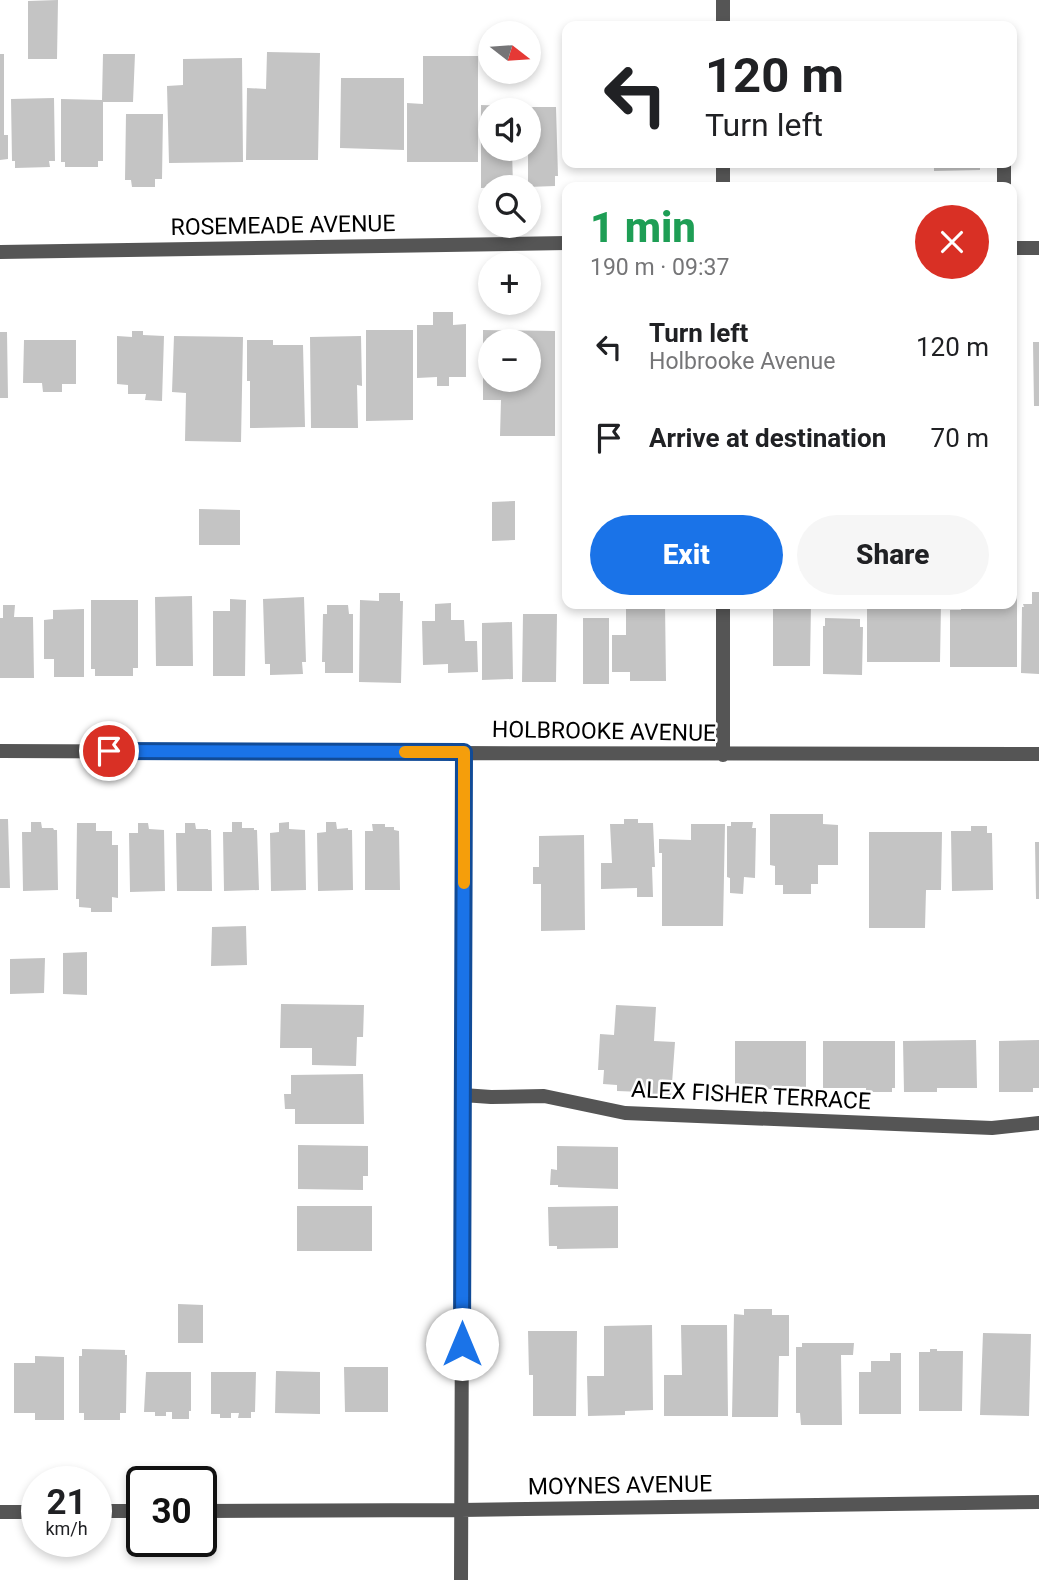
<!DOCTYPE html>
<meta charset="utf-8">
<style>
body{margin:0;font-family:Roboto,sans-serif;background:#f6f6f6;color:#202124;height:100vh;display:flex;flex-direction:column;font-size:26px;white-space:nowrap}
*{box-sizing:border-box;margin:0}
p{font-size:23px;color:#757577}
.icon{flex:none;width:38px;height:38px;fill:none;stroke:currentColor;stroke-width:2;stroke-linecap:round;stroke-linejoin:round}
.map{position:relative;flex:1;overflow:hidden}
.drawer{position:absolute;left:562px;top:182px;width:455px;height:427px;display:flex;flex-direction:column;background:#fff;border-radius:14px;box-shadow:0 4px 10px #0003}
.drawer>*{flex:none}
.hud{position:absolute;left:562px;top:21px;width:455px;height:147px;border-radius:14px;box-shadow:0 4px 10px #0003;background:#fff;color:#202124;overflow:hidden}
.needle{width:46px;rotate:107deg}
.tools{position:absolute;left:478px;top:21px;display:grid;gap:14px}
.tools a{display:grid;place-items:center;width:63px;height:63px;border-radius:50%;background:#fff;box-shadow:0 4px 10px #0003;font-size:35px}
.speed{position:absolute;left:21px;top:1466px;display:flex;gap:14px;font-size:35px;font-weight:700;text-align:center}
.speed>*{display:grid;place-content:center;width:91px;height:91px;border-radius:50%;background:#fff;box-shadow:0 4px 10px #0003;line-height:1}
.speed small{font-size:18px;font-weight:400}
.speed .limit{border:4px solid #111;border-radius:10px;background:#fff;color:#111}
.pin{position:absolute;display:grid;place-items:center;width:60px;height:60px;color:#fff;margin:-30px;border:4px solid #fff;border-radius:50%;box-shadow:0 2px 7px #0007}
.me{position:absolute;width:77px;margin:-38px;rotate:0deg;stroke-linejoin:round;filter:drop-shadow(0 0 5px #0008)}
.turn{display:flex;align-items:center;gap:24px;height:147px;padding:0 28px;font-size:32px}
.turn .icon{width:91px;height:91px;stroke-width:2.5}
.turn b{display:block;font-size:49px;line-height:60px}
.round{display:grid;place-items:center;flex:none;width:74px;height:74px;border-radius:37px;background:#f6f6f6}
.summary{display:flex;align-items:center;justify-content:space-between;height:119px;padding:0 28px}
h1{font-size:42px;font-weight:800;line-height:52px;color:#1e9e55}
.primary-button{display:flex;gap:14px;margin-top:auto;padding:14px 28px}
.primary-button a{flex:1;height:80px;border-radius:42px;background:#1a73e8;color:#fff;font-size:28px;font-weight:800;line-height:80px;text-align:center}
.primary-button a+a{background:#f6f6f6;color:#202124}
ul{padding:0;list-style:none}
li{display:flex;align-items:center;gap:21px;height:91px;padding:0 28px}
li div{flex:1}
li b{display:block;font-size:26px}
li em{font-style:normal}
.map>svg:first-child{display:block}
.building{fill:#c4c4c4;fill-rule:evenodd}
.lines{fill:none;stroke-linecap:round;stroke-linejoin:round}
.lane{stroke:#555;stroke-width:14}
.street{stroke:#555;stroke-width:14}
.route-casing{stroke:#114b97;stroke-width:18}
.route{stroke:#1a73e8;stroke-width:12}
.slow{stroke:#f59e0b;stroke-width:12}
.labels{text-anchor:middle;stroke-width:5;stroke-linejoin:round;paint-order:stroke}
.street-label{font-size:23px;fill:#000;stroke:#fff}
</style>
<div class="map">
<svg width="1039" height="1580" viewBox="0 0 1039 1580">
<rect width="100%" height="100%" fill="#fff"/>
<path class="building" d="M58,0L57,59H28V1Z
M267,52L320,53L318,160H246L247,88L266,89Z
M0,54H4V135H8V159L0,160Z
M103,54H135L133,102H103V161H98V167H65V162H61V99L102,100Z
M423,56H478V162H407V103L423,104Z
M242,58L243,162L169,163L167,86L183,85V59Z
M341,78H404V150L340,148Z
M54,98L55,161H49L50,167L15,168V161H12L11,99Z
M481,105L511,106V110H490V149H512L513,187L481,188Z
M526,107H556L558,176H555V186L528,187V110H526Z
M126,114H163L162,179H155V187H132L131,180H125Z
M934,163H980V170L934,171Z
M433,312H453V325L466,324V377H449V386H437V377L417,378V325H433Z
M563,326H567V378H564Z
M366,330H413V420L366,421Z
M483,330L555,331V436H500L501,400H483ZM490,341H528V380H490Z
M132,331H143V335L164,336L162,401L145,400L146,394H128V385L117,384V336L132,337Z
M0,332H7L8,398H0Z
M174,336L243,337L241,442L185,441L186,393L172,392Z
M361,336L362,386L357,385L358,428H311L310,337Z
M24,340H76V384H62V392H43L42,383H23Z
M247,340H273V345H303L305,427L250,428V381H247Z
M1033,342H1039V406H1034Z
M515,501V540L492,541V502Z
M199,509L240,510V545H199Z
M1012,560H1017V667H950V610H961V604H1012Z
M1032,592H1039V674L1021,673L1022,607H1024L1023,604H1032Z
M379,593H400V601H403L401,683L359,682L360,600L379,601Z
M192,596L193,666H156L155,597Z
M304,597L306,662H302L303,674L270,675V664H265L263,599Z
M230,599L246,600L245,676H213V611H230Z
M91,600H138V668H133V676H95V669H91Z
M451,603V620H464L465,641H477L478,672L448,673V664L423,665L422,621H435V604Z
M626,604H665L666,681H630V672H612V635H626Z
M773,604H811L810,666H773Z
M884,604H941L940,662H867V605H884Z
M3,605H15L14,617H33L34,678H0V618H3Z
M327,605H348L349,614H353V673H325V662H322L323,614H327Z
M84,609V677H54V659H44V620L53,619V610Z
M523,614H557L556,682H522Z
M583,618H609V684H583Z
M825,618L860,619V627H863L862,675L823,674V626H825Z
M512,622L513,679L482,680V623Z
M770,814H823V824L838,825V865H818V884H811V894H783V885H775V866L770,865Z
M0,819H8L10,888H0Z
M624,819H638V823H653L655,867H652L653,897H637V888L601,889V863H612L610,824H624Z
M31,822H41L42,828H53L54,830H57L58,890L23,891L22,832H31Z
M232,822H242V828H254V830H257L259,890L224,891L223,832H232Z
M289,822V829L305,830L306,890L271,891L270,833L279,832V823Z
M326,822H336L337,829L348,828V830H352L353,890L318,891L317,833L326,832Z
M731,822H753L752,828H756L755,878L744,877L743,894L730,893V878L727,877V826H731Z
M77,823H96V831H112V845H118V898L112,897V912H91V908L79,907V899H76Z
M138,823H148L149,829L164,830L165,891L130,892L129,833H138Z
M185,823H195L196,829H208V830H211L212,891H177L176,833H185Z
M372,824H385V827H394V830L399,831L400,890H365V831H373Z
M691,824H725L723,926H662V853H659V839L691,840Z
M971,826H987V833H992L993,890L952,891L951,831H971Z
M869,832H942L941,890H926L925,928H869Z
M584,835L585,930L541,931V884H533V867H539V836Z
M1035,842H1039V899H1036Z
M246,926L247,965L211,966L212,927Z
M87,952V995L63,994V953Z
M45,958L44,993L10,994V959Z
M281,1004L364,1005L363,1037H357L356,1066L312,1065V1048H280Z
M616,1005L656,1007L654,1041L675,1042L671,1097L643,1095V1092L617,1091V1085L603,1084L604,1070H598L600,1034L614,1035Z
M976,1040L977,1088H937V1092H904L903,1041Z
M1039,1040V1088H1033V1092H999V1041Z
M735,1041H806V1092H777L778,1089H735Z
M823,1041H895V1088H892V1092H866V1088H823Z
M363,1074L364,1124H295V1109H285L284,1094H291V1075Z
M298,1145L368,1146V1176H363V1190L298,1189Z
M557,1146L618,1147V1189L558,1187V1185H550L551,1169L557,1170Z
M297,1206H372V1251H297Z
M618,1206V1248L557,1249V1246H549L548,1207Z
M178,1304L203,1305V1343H178Z
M744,1309H772V1315H789V1356H779L778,1417H732L734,1314L744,1315Z
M652,1325L653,1410L625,1411V1415L588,1416L587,1376H604V1326Z
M681,1325H727L728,1416H664V1375H682Z
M528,1331H577L576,1416H533V1375H529Z
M983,1333L1031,1334L1029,1416L980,1415Z
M802,1343H854L853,1355H841L842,1425H801L800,1413H796V1347H802Z
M82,1349L125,1350V1355H127L126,1413H120V1420H84V1413H79V1356H82Z
M930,1349H937V1351H963L962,1411H919V1352H930Z
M890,1353H901V1414H859V1372H871V1361H890Z
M35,1356L64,1357V1420H35V1413H14V1363H35Z
M344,1367H388V1412H345Z
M276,1371L320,1372V1414L275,1413Z
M146,1372H191V1411H189V1419H172V1412H166V1416H155V1412H144Z
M211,1372H256L255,1412H251V1418H238L239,1413H231V1418H220V1414H211Z"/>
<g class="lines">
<path class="lane" d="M1004,163V187"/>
<path class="street" d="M723,0V26
M723,187V163
M1012,248H1039
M0,252L567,243
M0,751C346,752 693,755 1039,754
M723,755V604
M463,1095L491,1097L544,1096L625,1113L992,1128L1039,1123
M96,1511H142
M201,1511L461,1510L1039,1502
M0,1512H37
M461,1580L464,752"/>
</g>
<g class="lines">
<g class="route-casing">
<path id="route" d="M109,751L464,752L462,1344"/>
</g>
<use href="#route" class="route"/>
<path class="slow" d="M405,752H464V883"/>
</g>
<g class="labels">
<g class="street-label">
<text transform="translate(283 225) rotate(-1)" y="8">ROSEMEADE AVENUE</text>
<text transform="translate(604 731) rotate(1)" y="8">HOLBROOKE AVENUE</text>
<text transform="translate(751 1095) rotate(3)" y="8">ALEX FISHER TERRACE</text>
<text transform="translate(620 1485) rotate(-1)" y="8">MOYNES AVENUE</text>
</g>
</g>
</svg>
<div class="tools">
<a><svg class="needle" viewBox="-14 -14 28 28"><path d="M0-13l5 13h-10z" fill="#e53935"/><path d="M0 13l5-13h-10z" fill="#757577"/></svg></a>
<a><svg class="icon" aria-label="sound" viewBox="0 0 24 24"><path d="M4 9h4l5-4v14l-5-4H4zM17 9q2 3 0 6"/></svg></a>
<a><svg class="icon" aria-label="search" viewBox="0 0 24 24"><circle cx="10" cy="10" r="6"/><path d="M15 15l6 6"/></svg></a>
<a>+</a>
<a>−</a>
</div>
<div class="speed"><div>21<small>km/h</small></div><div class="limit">30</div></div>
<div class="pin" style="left:109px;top:751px;background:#d93025"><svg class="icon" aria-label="arrive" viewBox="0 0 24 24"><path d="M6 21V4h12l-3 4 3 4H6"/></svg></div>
<svg class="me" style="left:462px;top:1344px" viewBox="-20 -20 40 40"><circle r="19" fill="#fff"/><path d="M0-13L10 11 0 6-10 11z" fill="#1a73e8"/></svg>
<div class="hud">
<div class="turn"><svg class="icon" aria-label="left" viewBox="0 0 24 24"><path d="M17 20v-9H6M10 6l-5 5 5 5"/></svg><div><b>120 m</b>Turn left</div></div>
</div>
<section class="drawer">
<div class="summary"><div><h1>1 min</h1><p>190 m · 09:37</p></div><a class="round" style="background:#d93025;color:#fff"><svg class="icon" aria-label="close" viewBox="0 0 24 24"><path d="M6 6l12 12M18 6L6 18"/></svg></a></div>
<ul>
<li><svg class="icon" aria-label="left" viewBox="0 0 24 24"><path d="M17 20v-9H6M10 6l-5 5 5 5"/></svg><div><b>Turn left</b><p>Holbrooke Avenue</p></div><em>120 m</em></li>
<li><svg class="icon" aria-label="arrive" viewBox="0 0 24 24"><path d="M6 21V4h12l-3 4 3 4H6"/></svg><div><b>Arrive at destination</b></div><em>70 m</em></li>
</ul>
<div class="primary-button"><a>Exit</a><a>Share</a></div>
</section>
</div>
